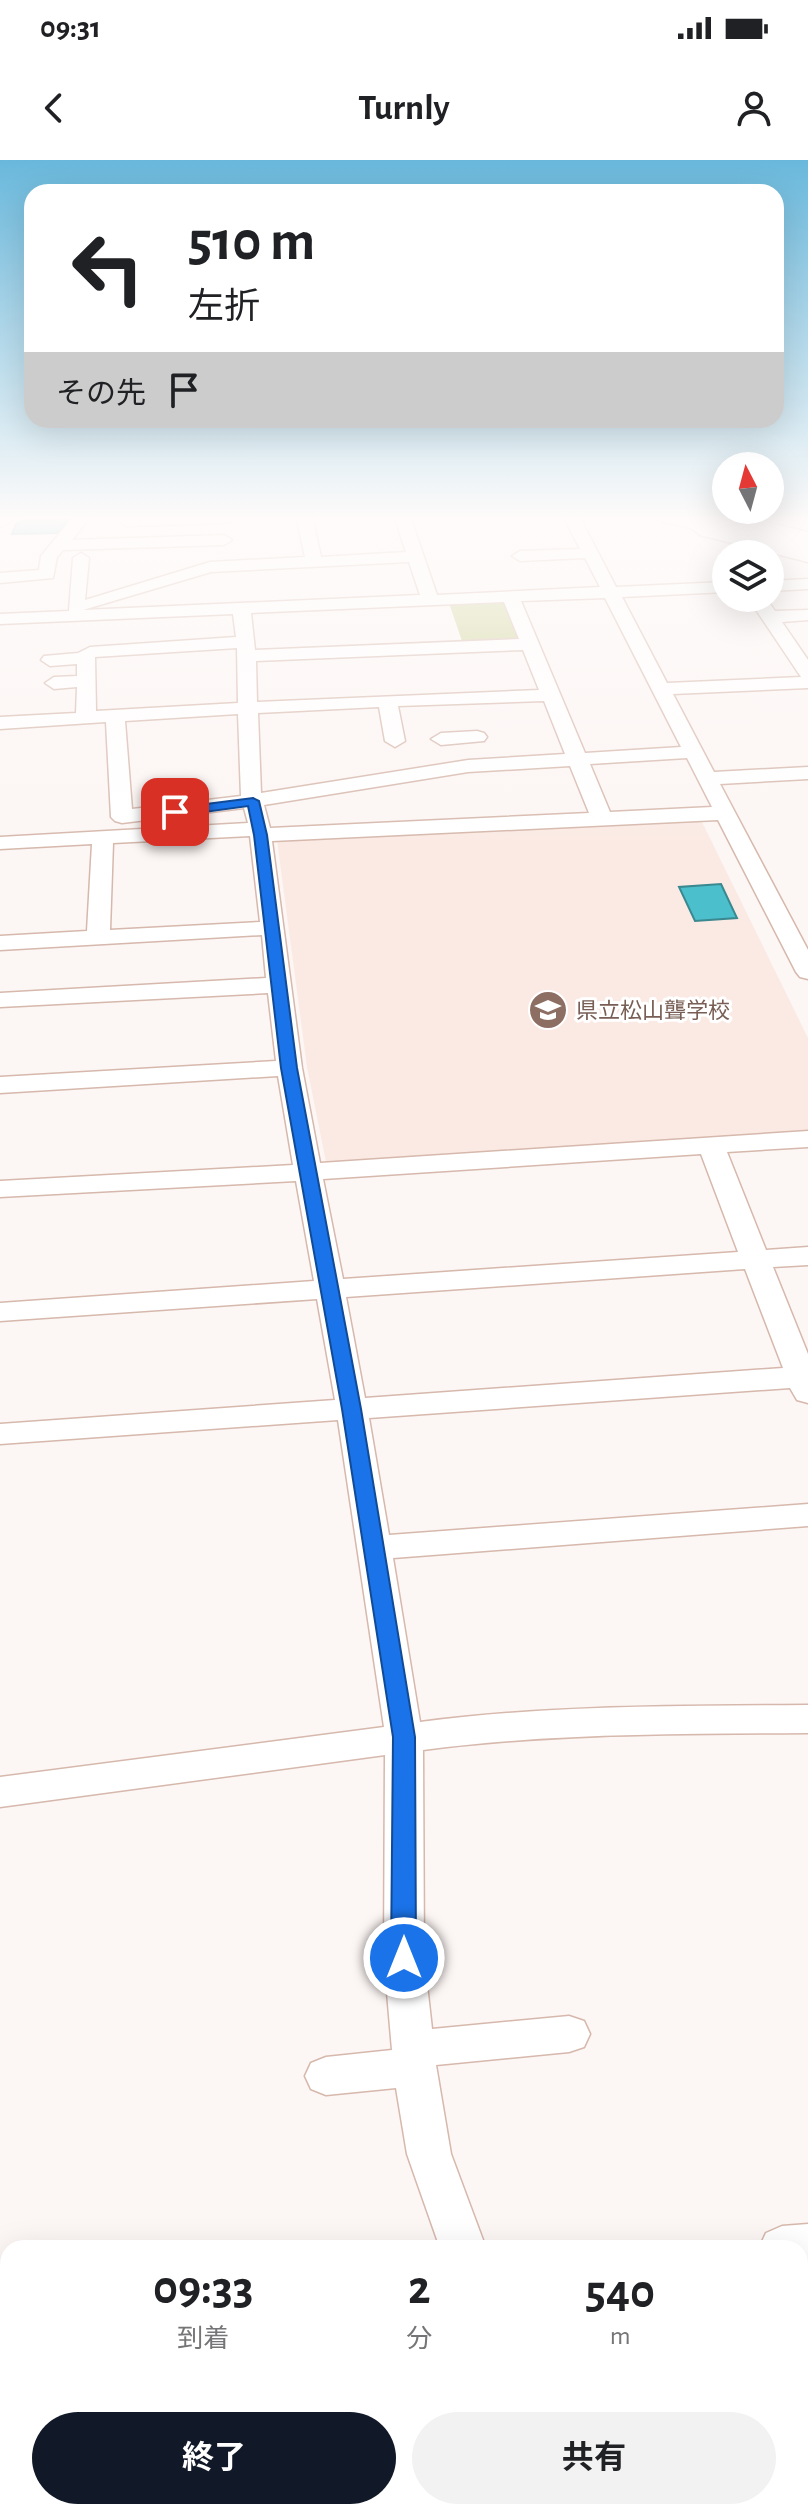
<!DOCTYPE html>
<html lang="ja">
<meta charset="utf-8">
<style>
body{margin:0;font-family:"Alegreya Sans","Noto Sans JP",sans-serif;background:#f2f2f2;color:#202124;height:100vh;display:flex;flex-direction:column;font-size:30px;white-space:nowrap}
*{box-sizing:border-box;margin:0}
p{font-size:26px;color:#757577}
.icon{flex:none;width:44px;height:44px;fill:none;stroke:currentColor;stroke-width:2;stroke-linecap:round;stroke-linejoin:round}
.map{position:relative;flex:1;overflow:hidden}
.drawer{position:absolute;left:0px;top:2080px;width:808px;height:280px;display:flex;flex-direction:column;background:#fff;border-radius:24px 24px 0 0;box-shadow:0 8px 32px #0002}
.drawer>*{flex:none}
.banner{position:absolute;left:24px;top:24px;width:760px;height:244px;border-radius:24px;box-shadow:0 8px 32px #0002;background:#fff;color:#202124;overflow:hidden}
.needle{width:52px;rotate:354deg}
.buttons{position:absolute;left:712px;top:292px;display:grid;gap:16px}
.buttons a{display:grid;place-items:center;width:72px;height:72px;border-radius:50%;background:#fff;box-shadow:0 8px 32px #0002;font-size:40px}
.pin{position:absolute;display:grid;place-items:center;width:68px;height:68px;color:#fff;margin:-34px;border-radius:16px;box-shadow:0 4px 12px #0006}
.me{position:absolute;width:88px;margin:-44px;rotate:0deg;stroke-linejoin:round;filter:drop-shadow(0 0 6px #0008)}
.turn{display:flex;align-items:center;gap:28px;height:168px;padding:0 32px;font-size:36px}
.turn .icon{width:104px;height:104px;stroke-width:2.5}
.turn b{display:block;font-size:56px;line-height:68px}
.then{display:flex;align-items:center;height:76px;padding:0 32px;background:#0003;gap:16px;font-size:30px}
.eta{display:flex;justify-content:space-evenly;align-items:center;height:136px;text-align:center}
.eta b{font-size:48px;font-weight:700;line-height:56px}
.cta{display:flex;gap:16px;margin-top:auto;padding:16px 32px}
.cta a{flex:1;height:92px;border-radius:48px;background:#111827;color:#fff;font-size:32px;font-weight:700;line-height:92px;text-align:center}
.cta a+a{background:#f2f2f2;color:#202124}
.status{display:flex;justify-content:space-between;align-items:center;height:56px;padding:0 40px;background:#fff;direction:ltr}
.status svg{height:22px;fill:currentColor}
header{display:flex;justify-content:space-between;align-items:center;height:104px;padding:0 32px;background:#fff;font-size:36px;font-weight:700}
.map>svg:first-child{display:block}
.built{fill:#fbeae4}
.green{fill:#cbd192}
.water{fill:#4bbfcb;stroke:#3a8890;stroke-width:2}
.lines{fill:none;stroke-linecap:round;stroke-linejoin:round}
.minor-casing{stroke:#d6b8ac;stroke-width:3}
.major-casing{stroke:#d6b8ac;stroke-width:3}
.minor{fill:#fff;fill-rule:evenodd}
.major{fill:#fff;fill-rule:evenodd}
.route{fill:#1a73e8;stroke:#114b97;stroke-width:2}
.labels{text-anchor:middle;stroke-width:6;stroke-linejoin:round;paint-order:stroke}
.education-label{font-size:22px;fill:#785e54;stroke:#fff;text-anchor:start}
</style>
<div class="status"><b>09:31</b><svg viewBox="0 0 49 12"><path d="M0 12V9h3v3zM5 12V6h3v6zM10 12V3h3v9zM15 12V0h3v12zM26 1h20v11H26zM47 4h2v5h-2z"/></svg></div>
<header><svg class="icon" aria-label="back" viewBox="0 0 24 24"><path d="M15 5l-7 7 7 7"/></svg>Turnly<svg class="icon" aria-label="person" viewBox="0 0 24 24"><circle cx="12" cy="8" r="4"/><path d="M4 21q1-7 8-7t8 7"/></svg></header>
<div class="map">
<svg width="808" height="2360" viewBox="0 0 808 2360">
<rect width="100%" height="100%" fill="#fcf6f4"/>
<path class="built" d="M701,660L808,878V975L333,1005L326,1002L307,907L277,680Z"/>
<path class="green" d="M499,441L506,442L521,479L463,484L449,443Z"/>
<path class="water" d="M31,356H72L57,373L12,374L16,364Z
M721,724L737,758L695,761L679,727Z"/>
<g class="lines">
<g class="minor-casing">
<path id="minor" d="M0,356H21L0,367Z
M74,356H91L72,380L224,375L232,380L224,385L63,390L57,397L53,418L0,423V413L39,410L41,396Z
M232,356L231,361L225,363L126,366L118,361V356Z
M296,356H312L321,397L406,392L394,356H410L437,435L600,427L585,398L520,401L512,396L520,391L580,389L563,356H579L616,427L726,422V432L622,437L667,523L801,517L748,438H766L775,451L808,450V460L782,462L808,500V528L673,534L714,612L808,607V619L720,624L808,790V819L800,817L796,812L718,660L272,681L302,908L320,1003L808,971V987L727,992L766,1090L808,1087V1105L773,1107L808,1194V1243L797,1240L790,1228L369,1258L389,1375L808,1344V1366L393,1398L420,1562C549,1545 678,1546 808,1545V1573C679,1574 551,1573 423,1590L424,1798L432,1869L569,1856L584,1861L590,1874L584,1887L569,1892L436,1905L451,1994L486,2088H440L407,1994L396,1928L326,1935L311,1929L305,1916L311,1903L326,1897L392,1890L384,1798L385,1595L0,1647V1617L384,1567L338,1260L0,1284V1264L335,1240L317,1139L0,1161V1143L314,1121L296,1021L0,1037V1021L293,1005L278,916L0,933V917L276,901L268,833L0,847V833L266,818L262,775L0,790V776L87,771L92,684L0,689V677L248,663L244,648L122,663L115,661L111,657L106,562L0,569V557L76,553L77,527L54,529L45,523L54,517L77,516V504L50,506L41,500L44,496L78,493L90,487L236,477L233,454L0,464V454L69,451L73,398L81,393L89,398L85,440L210,402L305,397ZM409,402L420,435L83,450L211,412ZM605,438L681,587L585,593L521,441ZM504,442L519,479L255,490L251,453ZM237,488L238,543L96,551L95,497ZM523,490L539,530L257,542L256,501ZM544,541L565,594L468,600L261,633L258,553L379,547L385,581L395,587L405,581L398,546ZM238,554L241,636L132,649L125,561ZM687,598L712,647L610,652L590,604ZM570,606L589,653L270,668L264,645L468,612ZM250,676L260,762L110,770L113,683ZM701,994L738,1092L343,1119L323,1019ZM745,1109L783,1208L365,1238L346,1137Z
M696,356H739L808,372V382L730,364L706,365L808,392V402L700,375L687,365L691,358Z
M808,419V429L770,431V421Z
M477,571L484,573L487,577L484,581L441,585L431,579L441,573Z
M808,2064V2108H800V2088H759L766,2073L782,2066Z
M8,2104V2148L0,2149V2105Z
M228,2352H278L279,2360H229Z
M515,2352H565L566,2360H516Z"/>
</g>
<g class="major-casing">
<path id="major" d="M654,356H695L808,380V394L664,362Z"/>
</g>
<use href="#minor" class="minor"/>
<use href="#major" class="major"/>
</g>
<linearGradient id="sky" x2="0" y2="1"><stop stop-color="#69b8dc"/><stop offset="0.52" stop-color="#fefbfa"/><stop offset="1" stop-color="#fefbfa" stop-opacity="0"/></linearGradient>
<rect width="808" height="687" fill="url(#sky)"/>
<path class="route" d="M253,638L259,641L267,675L297,908L361,1249L415,1577L416,1798L412,1805L404,1808L395,1805L391,1798L393,1577L342,1249L281,908L254,675L248,646L175,656L169,652L175,648Z"/>
<defs>
<g id="school-disc" transform="scale(2)"><circle r="9.5" fill="#8d6e63" stroke="#fff"/><path d="M0-5L7-2L0 1L-7-2ZM-4 1L0 2.5L4 1V4Q0 6-4 4Z" fill="#fff"/></g>
</defs>
<g fill-rule="evenodd">
<use href="#school-disc" x="548" y="850"/>
</g>
<g class="labels">
<g class="education-label">
<text x="576" y="858">県立松山聾学校</text>
</g>
</g>
</svg>
<div class="buttons">
<a><svg class="needle" viewBox="-14 -14 28 28"><path d="M0-13l5 13h-10z" fill="#e53935"/><path d="M0 13l5-13h-10z" fill="#757577"/></svg></a>
<a><svg class="icon" aria-label="layers" viewBox="0 0 24 24"><path d="M12 4l9 5-9 5-9-5zM3 14l9 5 9-5"/></svg></a>
</div>
<div class="pin" style="left:175px;top:652px;background:#d93025"><svg class="icon" aria-label="arrive" viewBox="0 0 24 24"><path d="M6 21V4h12l-3 4 3 4H6"/></svg></div>
<svg class="me" style="left:404px;top:1798px" viewBox="-20 -20 40 40"><circle r="17" fill="#1a73e8" stroke="#fff" stroke-width="3"/><path d="M0-11L8 9 0 5-8 9z" fill="#fff"/></svg>
<div class="banner">
<div class="turn"><svg class="icon" aria-label="left" viewBox="0 0 24 24"><path d="M17 20v-9H6M10 6l-5 5 5 5"/></svg><div><b>510 m</b>左折</div></div>
<div class="then">その先<svg class="icon" aria-label="arrive" viewBox="0 0 24 24"><path d="M6 21V4h12l-3 4 3 4H6"/></svg></div>
</div>
<section class="drawer">
<div class="eta">
<div><b>09:33</b><p>到着</p></div>
<div><b>2</b><p>分</p></div>
<div><b>540</b><p>m</p></div>
</div>
<div class="cta"><a>終了</a><a>共有</a></div>
</section>
</div>
